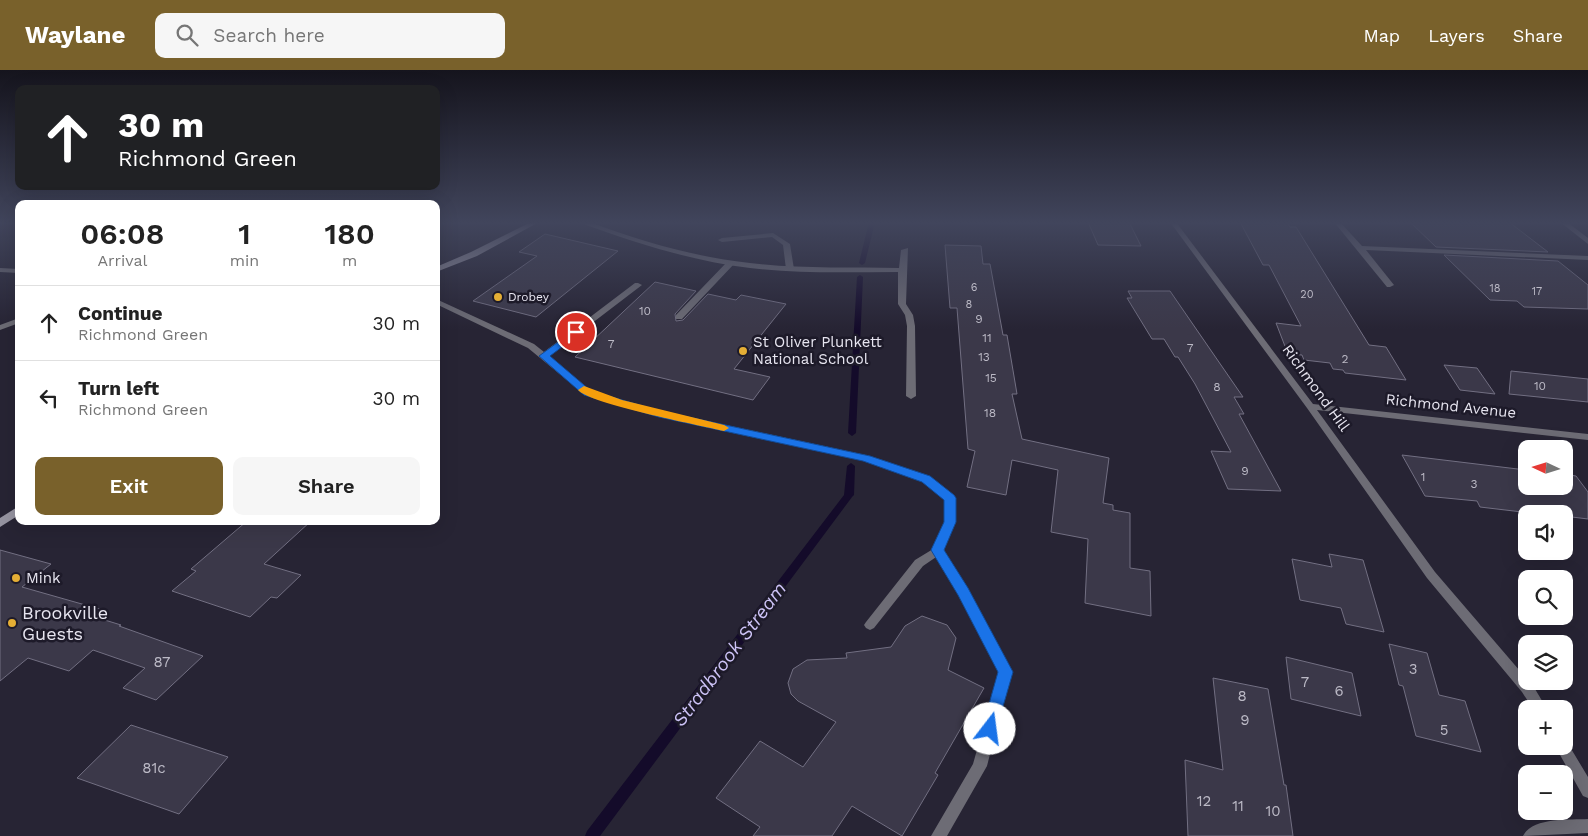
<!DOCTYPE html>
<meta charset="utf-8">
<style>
body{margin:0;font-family:"Work Sans",sans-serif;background:#f6f6f6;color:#222;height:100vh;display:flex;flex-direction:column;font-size:19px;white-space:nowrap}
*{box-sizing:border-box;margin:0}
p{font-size:16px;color:#767676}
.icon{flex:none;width:28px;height:28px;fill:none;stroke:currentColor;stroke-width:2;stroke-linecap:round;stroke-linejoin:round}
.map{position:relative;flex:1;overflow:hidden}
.drawer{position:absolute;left:15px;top:130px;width:425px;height:325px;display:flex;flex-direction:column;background:#fff;border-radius:10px;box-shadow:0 5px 20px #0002}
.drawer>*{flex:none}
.banner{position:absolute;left:15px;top:15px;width:425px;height:105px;border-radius:10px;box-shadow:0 5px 20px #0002;background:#202124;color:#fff;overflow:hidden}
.needle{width:32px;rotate:274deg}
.controls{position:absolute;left:1518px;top:370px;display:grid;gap:10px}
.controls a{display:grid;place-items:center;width:55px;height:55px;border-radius:10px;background:#fff;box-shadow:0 5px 20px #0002;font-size:25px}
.pin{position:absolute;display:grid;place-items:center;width:42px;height:42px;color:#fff;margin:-21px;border:2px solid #fff;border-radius:50%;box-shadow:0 1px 5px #0007}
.me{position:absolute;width:55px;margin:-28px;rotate:15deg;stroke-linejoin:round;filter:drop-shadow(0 0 4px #0008)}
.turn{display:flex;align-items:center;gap:18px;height:105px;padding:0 20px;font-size:22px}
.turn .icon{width:65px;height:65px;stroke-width:2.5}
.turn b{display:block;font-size:35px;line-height:42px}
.eta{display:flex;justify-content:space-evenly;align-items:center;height:85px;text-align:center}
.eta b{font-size:30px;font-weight:600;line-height:35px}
.primary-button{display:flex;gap:10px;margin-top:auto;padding:10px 20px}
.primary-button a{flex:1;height:58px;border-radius:10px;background:#79612b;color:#fff;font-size:20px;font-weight:600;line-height:58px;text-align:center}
.primary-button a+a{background:#f6f6f6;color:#222}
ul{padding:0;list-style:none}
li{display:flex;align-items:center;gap:15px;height:75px;padding:0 20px;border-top:1px solid #e0e0e0}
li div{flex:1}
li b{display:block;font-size:19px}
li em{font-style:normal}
header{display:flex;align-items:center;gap:30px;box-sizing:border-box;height:70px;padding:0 25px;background:#79612b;color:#fff}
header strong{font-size:24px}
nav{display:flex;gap:28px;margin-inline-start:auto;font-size:18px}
.search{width:350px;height:45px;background:#f6f6f6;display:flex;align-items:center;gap:12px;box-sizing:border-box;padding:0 18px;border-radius:10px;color:#767676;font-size:19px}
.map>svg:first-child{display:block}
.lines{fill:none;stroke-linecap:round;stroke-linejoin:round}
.stream{fill:#140b2a;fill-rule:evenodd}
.building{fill:#3b3849;stroke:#726f82}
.lane{fill:#6d6c75;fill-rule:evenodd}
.street{fill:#6d6c75;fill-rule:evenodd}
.secondary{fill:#9694a1;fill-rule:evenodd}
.route{fill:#1a73e8;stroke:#114b97}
.slow{fill:#f59e0b}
.poi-dot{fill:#e4ae35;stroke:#1d1a29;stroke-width:2}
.labels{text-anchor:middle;stroke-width:5;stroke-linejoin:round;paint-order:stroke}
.far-number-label{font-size:11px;fill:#bcbac6}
.far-poi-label{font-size:12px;fill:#e7e5f0;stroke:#1d1a29;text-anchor:start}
.number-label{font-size:12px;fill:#bcbac6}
.poi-label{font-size:15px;fill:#e7e5f0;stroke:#1d1a29;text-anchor:start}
.street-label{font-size:15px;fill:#e7e5f0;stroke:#1d1a29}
.near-number-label{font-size:15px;fill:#bcbac6}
.near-poi-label{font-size:18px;fill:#e7e5f0;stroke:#1d1a29;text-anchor:start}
.near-water-label{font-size:19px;font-style:italic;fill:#cdc3f7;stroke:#1d1a29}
</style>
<header>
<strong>Waylane</strong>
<div class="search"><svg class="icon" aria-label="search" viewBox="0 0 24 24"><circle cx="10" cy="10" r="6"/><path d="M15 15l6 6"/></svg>Search here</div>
<nav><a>Map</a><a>Layers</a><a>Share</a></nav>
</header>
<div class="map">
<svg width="1588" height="766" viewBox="0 0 1588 766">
<rect width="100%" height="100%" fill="#272434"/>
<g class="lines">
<path class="stream" d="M869,152H875L865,193L862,195L859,193Z
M860,205L863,207L856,363L852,366L848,363L857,207Z
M851,393L855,396L854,425L852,427L600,766H585L587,761L844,425L847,396Z"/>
</g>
<path class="building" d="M1088,152H1129L1141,176L1098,175Z
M1240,152H1287L1290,157H1296L1369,275L1386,277L1406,310L1345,303L1343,300L1333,299L1330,293L1304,290L1302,285L1288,284L1276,253L1301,256L1269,195H1263Z
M1410,152H1509L1548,182L1436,177Z
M545,164L618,181L536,247L473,231L537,186L519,182Z
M945,175L981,176L983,194H990L1003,265H1007L1017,324H1012L1022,369L1109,388L1103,433L1113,435V440L1130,443V498L1150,501L1151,546L1085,533L1088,469L1051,462L1058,400L1012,390L1006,425L967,417L975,381L968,379L957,238H950Z
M1444,185L1558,191L1588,215V239L1524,237L1517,231L1490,230Z
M655,212L696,221L675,244L676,251L683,250L708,224L736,230L741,225L786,234L734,299L770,307L753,330L575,287Z
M1128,221H1170L1243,327H1234L1244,344H1239L1281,421L1228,419L1211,381L1231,382L1195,314L1178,287H1175L1164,269H1152L1127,228H1132Z
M1444,295L1477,298L1495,324L1460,320Z
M1511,301L1588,309V332L1509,324Z
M1402,385L1526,400V416H1564V404L1576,406L1588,422V449L1564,446V444H1539L1480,437L1477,431L1425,426Z
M247,451H311L264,494L301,505L277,528L271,527L250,547L172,521L196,501L191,499Z
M0,480L51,494L22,517L103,540L95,547L121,555L119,556L203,586L156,630L123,618L145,598L93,580L69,601L28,588L0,611Z
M1329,484L1363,490L1384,562L1346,554L1341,538L1300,530L1292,489L1332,497Z
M922,546L947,555L956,568L948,600L984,618L935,703L938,705L902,766L852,736L832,766H753L760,757L716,728L760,671L803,697L836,652L798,631L791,624L788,613L793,599L807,590L847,588L846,583L891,577L905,556Z
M1389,574L1427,583L1439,625L1465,631L1481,682L1416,666L1403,616L1399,615Z
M1286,587L1352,603L1361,646L1291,629Z
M1213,608L1268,619L1284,715H1286L1293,766H1188L1185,690L1223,700Z
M131,655L228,687L179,744L77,708Z"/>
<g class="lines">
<path class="lane" d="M773,163L790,174L794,199L793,201H790L786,199L783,175L772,167L722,172L718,170L722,168Z
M727,192H733L734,194L682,249H676V245Z
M938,476L942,477L944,480L942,483L923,496L874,558L870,560L866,558L864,555L866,552L915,490Z"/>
<path class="street" d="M580,152H589C641,171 694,187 750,193C799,199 849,197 899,198L901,180L908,178L906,234L913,245L915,256L916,326L911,329L906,326L907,256L905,245L898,234V202C849,202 799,204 750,198C691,191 636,173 581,153Z
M1170,152H1176L1313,334L1588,364V370L1317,340L1435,502L1526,608V611H1529L1532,614L1547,639H1533L1522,622L1427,508L1307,338Z
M1334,152H1340L1362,176L1588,186V190L1366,180L1394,215L1390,217H1387Z
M1560,152H1567L1588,168V174Z
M0,198L19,199V203L0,202Z
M635,213H638L642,215L549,286L591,321L661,341L870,386L930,407L955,428V452L944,480L967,519L1011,602L987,696L947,766H931L973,694L999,602L958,524L932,480L945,452V429L922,411L864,391L659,347L585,325L528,278L436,234V229L534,274L544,282Z
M19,248V253L0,260V255Z
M1564,670L1567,672L1588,707V728L1583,726L1555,676H1564Z
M1588,749V763L1523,766C1532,747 1570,750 1588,749Z"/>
<path class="secondary" d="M531,152H539L477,186L436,202V197L471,182Z
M19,436V445L0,457V448Z"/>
</g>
<linearGradient id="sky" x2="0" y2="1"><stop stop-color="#15141d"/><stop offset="0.59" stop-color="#41455c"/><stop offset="1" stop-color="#41455c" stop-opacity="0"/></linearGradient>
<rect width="1588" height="259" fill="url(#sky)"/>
<path class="route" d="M576,259L580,262L579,264L550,286L591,321L660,341L870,386L930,406L954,425L956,428V452L944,480L968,518L1013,602L995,664L990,666L984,664L982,659L998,602L958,525L931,480L944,452V430L922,412L863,391L659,347L584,325L539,286Z"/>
<path class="slow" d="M584,316L622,330L724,355L729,358L724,361C699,355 590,334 578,320Z"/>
<g class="poi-dot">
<circle cx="498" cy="227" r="5"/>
<circle cx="743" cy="281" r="5"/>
<circle cx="16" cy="508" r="5"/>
<circle cx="12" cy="553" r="5"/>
</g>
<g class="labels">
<g class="far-number-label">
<text x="974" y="221">6</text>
<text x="1495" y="222">18</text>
<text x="1537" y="225">17</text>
<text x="1307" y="228">20</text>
<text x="969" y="238">8</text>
</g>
<g class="far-poi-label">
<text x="508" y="231">Drobey</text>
</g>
<g class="number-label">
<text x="645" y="245">10</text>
<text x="979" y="253">9</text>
<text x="987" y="272">11</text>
<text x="611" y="278">7</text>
<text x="1190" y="282">7</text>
<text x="984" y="291">13</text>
<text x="1345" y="293">2</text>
<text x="991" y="312">15</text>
<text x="1540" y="320">10</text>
<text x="1217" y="321">8</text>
<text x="990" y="347">18</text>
<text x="1245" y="405">9</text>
<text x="1423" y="411">1</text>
<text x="1474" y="418">3</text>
</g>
<g class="poi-label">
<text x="753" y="277">St Oliver Plunkett<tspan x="753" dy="17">National School</tspan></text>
<text x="26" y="513">Mink</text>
</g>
<g class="street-label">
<text transform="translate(1316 318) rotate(54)" y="5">Richmond Hill</text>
<text transform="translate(1451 336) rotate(6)" y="5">Richmond Avenue</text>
</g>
<g class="near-number-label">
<text x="162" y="597">87</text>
<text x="1413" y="604">3</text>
<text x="1305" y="617">7</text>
<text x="1339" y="626">6</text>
<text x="1242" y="631">8</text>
<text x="1245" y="655">9</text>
<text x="1444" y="665">5</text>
<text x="154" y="703">81c</text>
<text x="1204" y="736">12</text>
<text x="1238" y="741">11</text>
<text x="1273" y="746">10</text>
</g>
<g class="near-poi-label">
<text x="22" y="549">Brookville<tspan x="22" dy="21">Guests</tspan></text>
</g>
<g class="near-water-label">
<text transform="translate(729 584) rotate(-53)" y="7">Stradbrook Stream</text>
</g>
</g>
</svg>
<div class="controls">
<a><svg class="needle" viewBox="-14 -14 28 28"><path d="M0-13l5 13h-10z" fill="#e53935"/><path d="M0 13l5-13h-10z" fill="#767676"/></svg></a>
<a><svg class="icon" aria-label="sound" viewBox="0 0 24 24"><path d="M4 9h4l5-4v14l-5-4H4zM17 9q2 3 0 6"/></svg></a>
<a><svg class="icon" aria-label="search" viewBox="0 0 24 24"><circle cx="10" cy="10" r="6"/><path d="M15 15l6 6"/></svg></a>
<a><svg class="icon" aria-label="layers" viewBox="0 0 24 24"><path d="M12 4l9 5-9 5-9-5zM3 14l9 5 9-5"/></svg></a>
<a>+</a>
<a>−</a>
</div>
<div class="pin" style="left:576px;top:262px;background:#d93025"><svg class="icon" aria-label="arrive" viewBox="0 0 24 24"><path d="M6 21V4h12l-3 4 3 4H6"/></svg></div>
<svg class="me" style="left:990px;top:659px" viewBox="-20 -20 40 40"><circle r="19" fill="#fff"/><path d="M0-13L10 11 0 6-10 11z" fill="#1a73e8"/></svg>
<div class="banner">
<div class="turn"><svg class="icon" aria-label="ahead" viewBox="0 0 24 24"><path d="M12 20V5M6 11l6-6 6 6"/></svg><div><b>30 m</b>Richmond Green</div></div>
</div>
<section class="drawer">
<div class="eta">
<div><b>06:08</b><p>Arrival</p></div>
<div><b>1</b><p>min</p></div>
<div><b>180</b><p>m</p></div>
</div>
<ul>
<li><svg class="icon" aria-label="ahead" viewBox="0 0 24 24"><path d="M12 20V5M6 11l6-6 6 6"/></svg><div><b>Continue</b><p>Richmond Green</p></div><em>30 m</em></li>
<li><svg class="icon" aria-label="left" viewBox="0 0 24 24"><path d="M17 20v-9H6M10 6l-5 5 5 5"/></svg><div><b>Turn left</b><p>Richmond Green</p></div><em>30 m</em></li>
</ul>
<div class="primary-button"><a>Exit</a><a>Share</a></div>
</section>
</div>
